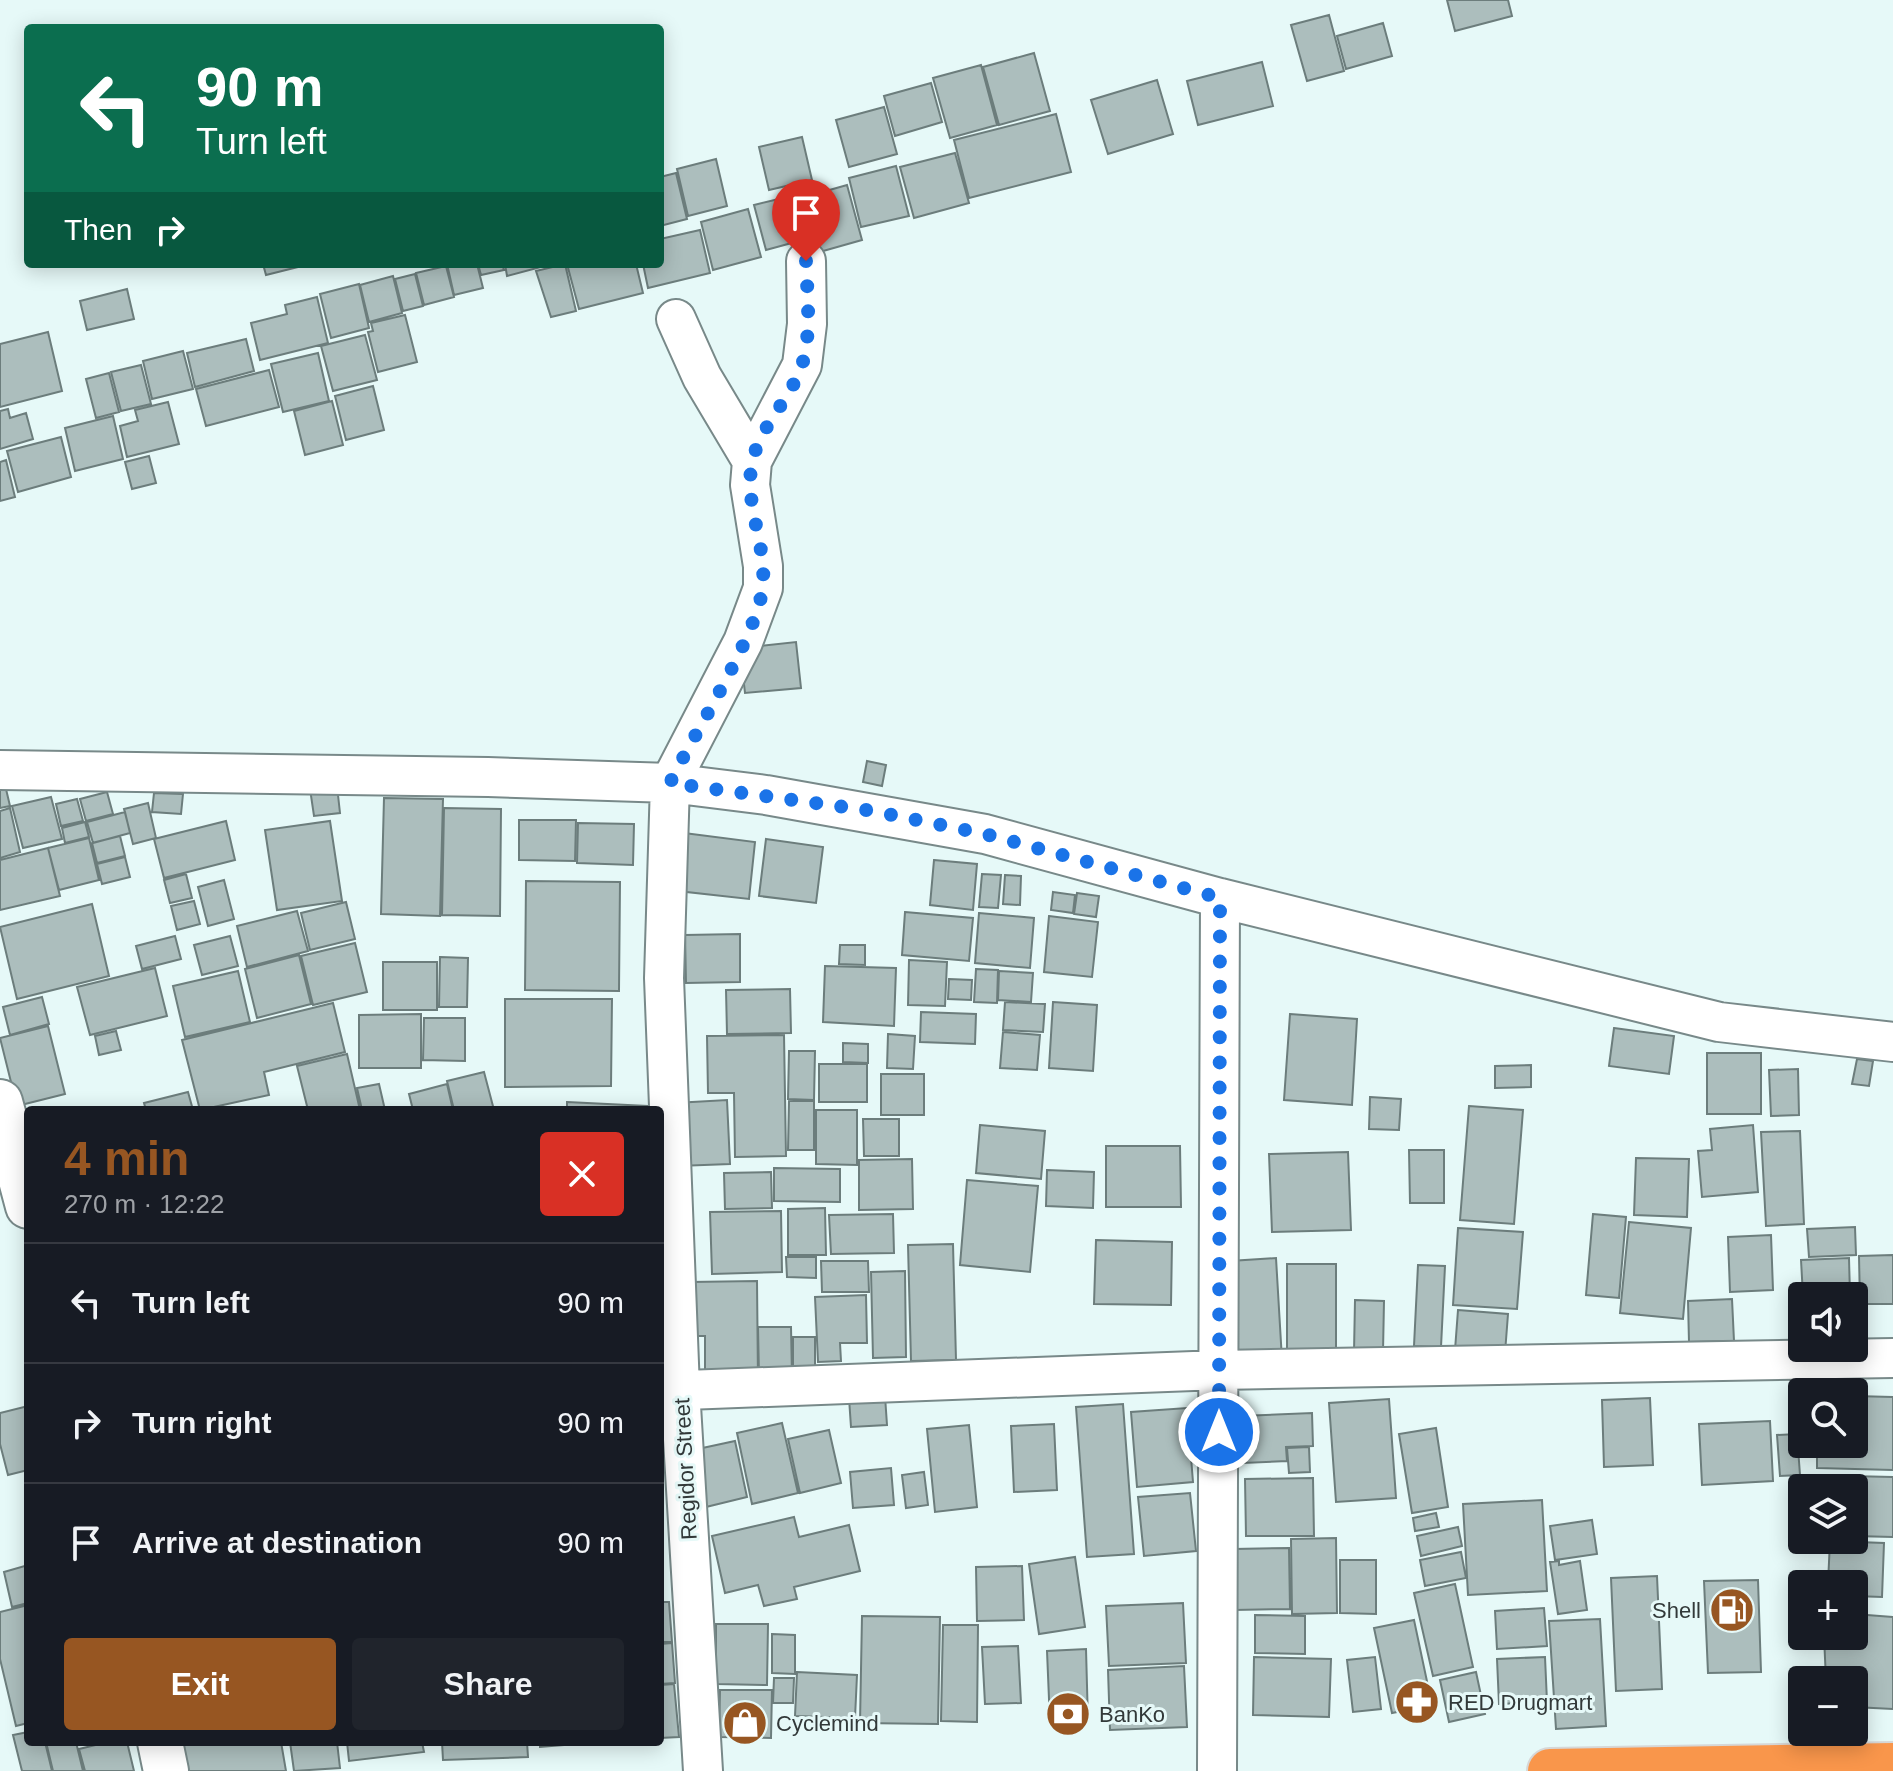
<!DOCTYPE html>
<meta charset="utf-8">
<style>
body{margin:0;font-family:Helvetica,sans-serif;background:#20242c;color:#f1f3f6;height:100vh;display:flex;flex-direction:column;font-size:30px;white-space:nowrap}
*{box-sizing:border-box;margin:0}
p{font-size:26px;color:#9ea1a6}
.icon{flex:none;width:44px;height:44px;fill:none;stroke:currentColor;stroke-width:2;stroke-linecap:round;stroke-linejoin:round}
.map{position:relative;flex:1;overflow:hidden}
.drawer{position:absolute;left:24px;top:1106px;width:640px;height:640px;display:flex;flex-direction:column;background:#171b24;border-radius:8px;box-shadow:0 4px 20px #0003}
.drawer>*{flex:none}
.hud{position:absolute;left:24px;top:24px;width:640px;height:244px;border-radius:8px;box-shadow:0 4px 20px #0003;background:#0b6e4f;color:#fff;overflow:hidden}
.tools{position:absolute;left:1788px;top:1282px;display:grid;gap:16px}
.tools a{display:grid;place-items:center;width:80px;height:80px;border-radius:8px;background:#171b24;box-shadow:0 4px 20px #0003;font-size:40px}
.pin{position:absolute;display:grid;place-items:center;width:68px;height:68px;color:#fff;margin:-82px -34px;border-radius:50% 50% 50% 0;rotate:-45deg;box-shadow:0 0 8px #0007}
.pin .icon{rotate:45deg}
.me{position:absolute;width:88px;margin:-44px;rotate:0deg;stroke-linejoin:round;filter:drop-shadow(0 0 6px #0008)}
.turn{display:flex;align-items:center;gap:28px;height:168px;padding:0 40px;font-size:36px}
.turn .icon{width:104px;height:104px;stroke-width:2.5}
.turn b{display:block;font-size:56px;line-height:68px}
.then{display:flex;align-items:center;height:76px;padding:0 40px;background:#0003;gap:16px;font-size:30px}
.round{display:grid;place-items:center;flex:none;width:84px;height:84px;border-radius:8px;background:#20242c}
.headline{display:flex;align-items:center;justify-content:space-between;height:136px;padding:0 40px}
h1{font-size:48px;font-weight:600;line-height:60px;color:#975622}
.button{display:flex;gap:16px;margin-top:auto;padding:16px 40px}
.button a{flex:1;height:92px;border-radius:8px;background:#975622;color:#fff;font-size:32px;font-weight:600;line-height:92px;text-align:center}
.button a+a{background:#20242c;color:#f1f3f6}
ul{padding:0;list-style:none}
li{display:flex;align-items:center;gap:24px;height:120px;padding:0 40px;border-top:2px solid #363941}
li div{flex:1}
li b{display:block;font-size:30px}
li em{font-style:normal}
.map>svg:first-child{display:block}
.building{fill:#acbebd;stroke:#6c7d7c;stroke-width:2}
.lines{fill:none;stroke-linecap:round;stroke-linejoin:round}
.street-casing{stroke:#788989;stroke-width:42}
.secondary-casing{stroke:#788989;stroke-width:48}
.highway-casing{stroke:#d6d7d7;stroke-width:48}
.street{stroke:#fff;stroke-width:38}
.secondary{stroke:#fff;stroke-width:44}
.highway{stroke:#f9964b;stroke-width:44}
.route{stroke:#1a73e8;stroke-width:14;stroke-dasharray:0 25.2}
.labels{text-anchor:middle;stroke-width:6;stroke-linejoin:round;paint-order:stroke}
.street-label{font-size:22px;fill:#323939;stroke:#e6f9f8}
.poi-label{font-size:22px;fill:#323939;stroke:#e6f9f8;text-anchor:start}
</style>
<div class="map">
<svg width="1893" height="1771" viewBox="0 0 1893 1771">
<rect width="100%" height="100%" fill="#e6f9f8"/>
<path class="building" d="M1447,0H1508L1512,16L1455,31Z
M1329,15L1344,71L1307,81L1291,25Z
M1383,23L1392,56L1346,69L1337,36Z
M1034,53L1050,111L999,125L983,67Z
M1262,62L1273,106L1198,125L1187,81Z
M981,65L997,125L950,138L933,78Z
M1157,80L1173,134L1108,154L1091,100Z
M931,83L942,122L895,136L884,96Z
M884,107L897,154L849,167L836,120Z
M1056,114L1071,172L969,198L954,140Z
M802,137L812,180L769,190L759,147Z
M955,153L969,203L914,218L900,167Z
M716,159L727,206L688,216L677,169Z
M896,166L909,216L861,227L849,178Z
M676,173L687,219L660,226V177Z
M847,185L862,240L809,255L794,200Z
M787,197L799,241L766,250L754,205Z
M748,209L761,257L713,270L701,222Z
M700,230L710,273L648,288L643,264H660V239Z
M263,264H310L266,275Z
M447,264H477L483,288L454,295Z
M478,264H502L504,270L481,275Z
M505,264H552L507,276Z
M565,264L576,311L551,317L536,271Z
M567,264H636L643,293L579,309Z
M446,266L454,297L424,305L416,273Z
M415,274L423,306L403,311L395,279Z
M393,276L402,313L369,322L360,285Z
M359,284L369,328L331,338L320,294Z
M127,289L134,319L87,330L80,301Z
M317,297L328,343L260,360L251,323L287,314L285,305Z
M405,315L417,362L378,372L368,332L373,331L371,323Z
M48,332L62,391L0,407V344Z
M365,335L377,380L333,391L321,346Z
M246,339L254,371L195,387L187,353Z
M183,351L193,389L152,399L143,361Z
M318,353L329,401L283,412L271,364Z
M141,365L151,404L121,411L111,372Z
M269,370L279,407L206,426L196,389Z
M109,373L119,412L96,418L86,379Z
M373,386L384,430L346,440L335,396Z
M332,401L343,445L305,455L294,411Z
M168,402L179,444L127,457L120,426L138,421L135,410Z
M8,409L10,418L26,413L33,439L0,449V411Z
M113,416L123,459L75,471L65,428Z
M61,437L71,477L18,492L7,451Z
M149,456L156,483L132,489L125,462Z
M6,460L15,497L0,501V462Z
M796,642L801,688L745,693L740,648Z
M867,761L886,765L882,786L863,782Z
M337,786L340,813L314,816L310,789Z
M6,789L10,806L0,808V790Z
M107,792L113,814L86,821L80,799Z
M154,793L183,794L181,814L152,812Z
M51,797L62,839L23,848L12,806Z
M384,798L443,799L440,916L381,914Z
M77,799L83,821L61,826L56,804Z
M148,803L156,838L133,844L124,809Z
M10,808L20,852L0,858V811Z
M444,808L501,809L500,916L442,915Z
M125,812L130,833L93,843L87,822Z
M519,820H576L575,861L519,860Z
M226,821L235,860L164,878L154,839Z
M330,821L342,901L277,910L265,830Z
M85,822L89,837L65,843L62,828Z
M578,823L634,824L633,865L577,863Z
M684,833L755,842L749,899L678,891Z
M120,836L125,856L97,863L92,843Z
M89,838L99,880L59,890L48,848Z
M766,839L823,847L816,903L759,896Z
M48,848L60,896L0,910V860Z
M125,857L130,877L102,884L97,864Z
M934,860L977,864L973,910L930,905Z
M186,874L192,898L170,903L164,880Z
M982,874L1001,875L998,908L979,907Z
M1005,875L1021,876L1020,905L1003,904Z
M224,880L234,919L208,926L198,887Z
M526,881L620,882L619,991L525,990Z
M1053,892L1075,895L1073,913L1051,910Z
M1077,893L1099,896L1096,917L1074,914Z
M194,901L200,924L177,930L171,906Z
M346,902L355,939L310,950L301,913Z
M92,904L109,976L17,999L0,927Z
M297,911L308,951L247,967L237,926Z
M905,912L973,918L969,961L902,955Z
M979,913L1034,918L1030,968L975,963Z
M1049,916L1098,922L1092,977L1044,972Z
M740,934V982L686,983L685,935Z
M175,936L181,959L142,969L136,946Z
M230,936L238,966L202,975L194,945Z
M355,943L367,992L313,1005L301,956Z
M840,945H865V965L839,964Z
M299,955L311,1004L257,1018L245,969Z
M440,957L468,958L467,1007H439Z
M909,960L947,962L945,1006L908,1005Z
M383,962H437V1010H383Z
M825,966L896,968L894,1026L823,1022Z
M155,968L167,1016L90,1035L77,987Z
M976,969L998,970L997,1003L974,1002Z
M238,971L250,1022L185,1037L173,986Z
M999,971L1033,973L1031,1002L998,1000Z
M949,979L972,980L971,1000L948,999Z
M790,989L791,1033L727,1034L726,990Z
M42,997L49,1024L10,1035L3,1007Z
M505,999H612L611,1086L505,1087Z
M1005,1002L1045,1004L1043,1032L1003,1030Z
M1053,1002L1097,1005L1093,1071L1049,1068Z
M333,1003L345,1052L264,1072L269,1095L200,1110L182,1040Z
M921,1012L976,1014L975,1044L920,1042Z
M421,1014V1068H359V1015Z
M1290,1014L1357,1019L1352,1105L1284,1100Z
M424,1018H465V1061L423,1060Z
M48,1026L65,1094L17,1106L0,1038Z
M1614,1028L1674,1036L1669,1074L1609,1066Z
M116,1031L121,1050L99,1055L95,1036Z
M1003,1032L1040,1035L1037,1070L1000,1068Z
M888,1034L915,1036L913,1069L887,1068Z
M784,1035L786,1156L735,1157L734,1093H708L707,1036Z
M843,1043L868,1044V1063L843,1062Z
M789,1051H815L814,1100L788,1099Z
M1707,1053H1761V1114H1707Z
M347,1054L360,1110H308L297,1066Z
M1857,1059L1873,1061L1869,1086L1852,1084Z
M819,1064H867V1102H819Z
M1531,1065V1087L1495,1088V1066Z
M1798,1069L1799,1115L1771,1116L1769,1070Z
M484,1072L494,1110H454L447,1081Z
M881,1074H924V1115H881Z
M379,1084L385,1110H362L357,1088Z
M447,1084L453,1110H413L409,1094Z
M188,1092L193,1110H146L144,1103Z
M1370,1097L1401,1099L1399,1130L1369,1129Z
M727,1100L730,1164L678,1166L675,1103Z
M789,1101H814V1150H788Z
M567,1102L647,1106V1110H567Z
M1469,1106L1523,1110L1514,1224L1460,1220Z
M816,1110H857V1165L816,1164Z
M863,1119H899V1156H864Z
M980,1125L1045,1131L1041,1179L976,1173Z
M1753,1125L1758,1192L1702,1197L1698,1151L1712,1150L1710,1129Z
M1800,1131L1804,1224L1766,1226L1761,1132Z
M1106,1146H1180L1181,1207H1106Z
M1409,1150H1444V1203H1410Z
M1348,1152L1351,1230L1272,1232L1269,1154Z
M1636,1158L1689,1159L1687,1217L1634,1215Z
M912,1159L913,1209L859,1210V1160Z
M774,1168L840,1169V1202L774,1201Z
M1047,1170L1094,1172L1093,1208L1046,1206Z
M771,1172L772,1208L725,1209L724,1173Z
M967,1180L1038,1186L1030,1272L960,1265Z
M825,1208L826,1255H788V1209Z
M781,1211L782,1272L712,1274L710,1212Z
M893,1214L894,1253L831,1254L829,1215Z
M1593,1214L1626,1217L1619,1298L1586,1295Z
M1629,1222L1691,1228L1683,1319L1620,1313Z
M1855,1227L1856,1255L1809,1257L1807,1229Z
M1458,1228L1523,1232L1517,1309L1453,1305Z
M1771,1235L1773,1290L1730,1292L1728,1237Z
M1096,1240L1172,1242L1171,1305L1094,1304Z
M953,1244L956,1360L911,1361L908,1245Z
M1893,1255V1304H1860L1859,1256Z
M786,1257H816V1278L787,1277Z
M1276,1258L1282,1360L1235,1363L1230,1261Z
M1849,1258L1850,1296H1803L1801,1260Z
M821,1261H868L869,1292H822Z
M1287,1264H1336V1350H1287Z
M1418,1265L1445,1266L1441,1347L1414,1346Z
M905,1271L906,1357L873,1358L871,1272Z
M757,1281L758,1381H705V1336H690V1282Z
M866,1295L867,1343H840L841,1361L818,1362L815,1297Z
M1732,1299L1734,1341L1689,1342L1688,1301Z
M1355,1300L1384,1301L1383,1352H1354Z
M1458,1310L1508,1314L1505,1353L1455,1350Z
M758,1327H791L792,1376H759Z
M793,1337H815V1371H793Z
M885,1396L887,1425L851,1427L849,1398Z
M1854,1396L1893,1397V1470L1817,1468V1444H1854Z
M1650,1398L1653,1465L1604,1467L1602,1400Z
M1389,1399L1396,1498L1336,1502L1329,1403Z
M1123,1404L1134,1554L1087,1557L1076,1407Z
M28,1406V1470L8,1475L0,1444V1413Z
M1187,1408L1193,1482L1137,1487L1131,1412Z
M1312,1413L1313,1446L1286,1447L1287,1461L1243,1463L1241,1416Z
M1770,1421L1773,1481L1702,1485L1699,1424Z
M782,1423L798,1493L752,1504L737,1433Z
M1054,1424L1057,1490L1014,1492L1011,1426Z
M969,1425L977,1507L935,1512L927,1429Z
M1436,1428L1448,1507L1412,1513L1399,1434Z
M829,1430L841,1483L800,1493L788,1439Z
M1797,1434L1800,1475L1780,1476L1777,1435Z
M735,1441L747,1497L706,1507L693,1450Z
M1309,1447L1310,1472L1289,1473L1287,1448Z
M891,1468L894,1505L853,1508L850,1472Z
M924,1472L928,1505L906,1508L902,1475Z
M1849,1476L1893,1477V1537L1854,1536V1488H1848Z
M1313,1478L1314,1536H1246L1245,1479Z
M1190,1493L1196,1551L1144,1556L1138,1497Z
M1542,1500L1547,1591L1468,1595L1463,1504Z
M1436,1513L1439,1527L1415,1531L1413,1518Z
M794,1517L799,1537L849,1525L860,1571L794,1587L797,1599L764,1606L758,1585L725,1593L712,1536Z
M1592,1520L1597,1554L1555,1560L1550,1526Z
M1458,1527L1462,1546L1421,1556L1417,1536Z
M1336,1538L1337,1613L1292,1614L1291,1539Z
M1830,1541L1884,1543L1882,1597L1854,1596V1584L1828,1583Z
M1289,1548L1290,1609L1234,1610V1549Z
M1461,1552L1466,1578L1425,1586L1420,1560Z
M1075,1557L1085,1627L1039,1634L1029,1564Z
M1340,1560H1376V1614L1340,1613Z
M1559,1561V1565L1580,1561L1587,1610L1558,1614L1550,1562Z
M28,1565V1603L12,1607L4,1572Z
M1022,1566L1024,1620L977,1621L976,1567Z
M1657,1576L1662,1689L1616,1691L1611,1578Z
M1758,1580L1761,1672L1708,1673L1704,1581Z
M1455,1584L1473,1667L1433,1676L1414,1593Z
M660,1602H669L672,1642H660Z
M1183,1603L1186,1663L1109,1666L1106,1606Z
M28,1605V1723L16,1726L0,1659V1612Z
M1544,1608L1547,1646L1497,1649L1495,1611Z
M1854,1614L1893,1617V1709L1854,1707V1680H1826L1824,1636H1854Z
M1255,1615L1305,1616V1654L1255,1653Z
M862,1616L940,1617L938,1724L860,1723Z
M1600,1619L1606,1726L1556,1729L1549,1621Z
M1414,1620L1432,1705L1392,1713L1374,1628Z
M716,1624H768L767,1685L716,1684Z
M943,1625H978L977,1722L941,1721Z
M772,1634L795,1635V1674L772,1673Z
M672,1643L675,1683L660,1684V1644Z
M1018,1646L1021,1703L985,1704L982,1647Z
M1086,1649L1088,1722L1050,1723L1047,1651Z
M1254,1657L1331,1659L1329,1717L1253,1715Z
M1375,1657L1381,1709L1353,1712L1347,1660Z
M1545,1657L1547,1702L1499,1704L1497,1659Z
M1184,1666L1187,1727L1110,1730L1108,1670Z
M797,1672L857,1675L855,1718L795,1716Z
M1476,1672L1485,1714L1449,1722L1440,1680Z
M774,1678H794L793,1703H773Z
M674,1684L679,1737L660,1738V1685Z
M720,1690H772L771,1738L719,1737Z
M28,1732V1742H45L52,1771H22L13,1735Z
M46,1742H76L83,1771H53Z
M108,1742H127L134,1771H85L79,1749Z
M181,1742H281L286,1771H186Z
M290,1742H337L340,1768L294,1771Z
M347,1742H422L424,1752L349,1761Z
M442,1742H527L528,1757L443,1760Z
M540,1742H602L540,1747Z"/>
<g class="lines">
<g class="street-casing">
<path id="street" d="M676,319L702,377L752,461
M0,770L488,777L670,783L766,795L985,834L1220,898L1719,1022L1893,1042
M660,1391L1220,1370L1893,1358
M703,1771L680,1389L664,978L670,783L743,642L763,588V566L750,485L752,461L802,365L807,324L806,261
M1217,1771L1220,898"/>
</g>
<g class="secondary-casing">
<path id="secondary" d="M0,1102L28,1206
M160,1742L166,1771"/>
</g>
<g class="highway-casing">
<path id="highway" d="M1550,1771L1893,1765"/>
</g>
<use href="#street" class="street"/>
<use href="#secondary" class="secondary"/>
<use href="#highway" class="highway"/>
</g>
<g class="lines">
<path class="route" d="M806,261C807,293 812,333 802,365C791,399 759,427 752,463C744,504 766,543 763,584C760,632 693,735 670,783L873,811L985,834L1220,898L1219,1432"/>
</g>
<defs>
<g id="fuel-disc" transform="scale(2.3)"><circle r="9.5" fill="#975622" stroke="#e6f9f8"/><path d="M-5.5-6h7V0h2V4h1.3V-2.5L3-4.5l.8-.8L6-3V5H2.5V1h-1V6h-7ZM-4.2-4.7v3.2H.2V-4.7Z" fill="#fff"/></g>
<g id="pharmacy-disc" transform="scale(2.3)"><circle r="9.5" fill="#975622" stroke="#e6f9f8"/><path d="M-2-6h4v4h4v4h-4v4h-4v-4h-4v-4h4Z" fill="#fff"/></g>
<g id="bank-disc" transform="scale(2.3)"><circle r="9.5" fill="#975622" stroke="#e6f9f8"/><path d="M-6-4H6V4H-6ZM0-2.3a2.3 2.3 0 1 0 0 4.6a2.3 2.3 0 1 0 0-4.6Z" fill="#fff"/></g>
<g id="shop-disc" transform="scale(2.3)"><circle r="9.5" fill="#975622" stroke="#e6f9f8"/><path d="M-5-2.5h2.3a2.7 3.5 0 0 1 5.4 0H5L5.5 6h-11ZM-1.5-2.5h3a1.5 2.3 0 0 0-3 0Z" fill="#fff"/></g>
</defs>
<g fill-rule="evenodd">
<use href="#fuel-disc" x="1732" y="1610"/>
<use href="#pharmacy-disc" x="1417" y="1702"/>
<use href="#bank-disc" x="1068" y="1714"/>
<use href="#shop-disc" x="745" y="1723"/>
</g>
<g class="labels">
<g class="street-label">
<text transform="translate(685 1469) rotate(-93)" y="8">Regidor Street</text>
</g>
<g class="poi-label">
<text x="1701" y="1618" text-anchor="end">Shell</text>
<text x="1448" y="1710">RED Drugmart</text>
<text x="1099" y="1722">BanKo</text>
<text x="776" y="1731">Cyclemind</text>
</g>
</g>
</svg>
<div class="tools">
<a><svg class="icon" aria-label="sound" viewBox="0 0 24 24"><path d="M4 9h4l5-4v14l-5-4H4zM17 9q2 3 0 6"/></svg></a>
<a><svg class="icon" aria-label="search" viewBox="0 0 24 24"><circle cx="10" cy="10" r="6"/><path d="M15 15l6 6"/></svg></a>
<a><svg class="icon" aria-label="layers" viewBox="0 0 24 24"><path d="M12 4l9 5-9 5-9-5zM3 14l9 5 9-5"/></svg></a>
<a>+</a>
<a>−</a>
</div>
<div class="pin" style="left:806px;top:261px;background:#d93025"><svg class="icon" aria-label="arrive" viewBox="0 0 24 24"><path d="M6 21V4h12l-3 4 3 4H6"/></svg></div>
<svg class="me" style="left:1219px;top:1432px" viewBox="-20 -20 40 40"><circle r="17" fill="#1a73e8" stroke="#fff" stroke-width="3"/><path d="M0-11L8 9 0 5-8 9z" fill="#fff"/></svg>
<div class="hud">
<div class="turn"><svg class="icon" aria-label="left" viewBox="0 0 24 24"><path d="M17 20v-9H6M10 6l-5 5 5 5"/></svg><div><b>90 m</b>Turn left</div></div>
<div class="then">Then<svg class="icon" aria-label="right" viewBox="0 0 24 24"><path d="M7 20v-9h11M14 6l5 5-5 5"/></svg></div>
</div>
<section class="drawer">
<div class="headline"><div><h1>4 min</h1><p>270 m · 12:22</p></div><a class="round" style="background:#d93025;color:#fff"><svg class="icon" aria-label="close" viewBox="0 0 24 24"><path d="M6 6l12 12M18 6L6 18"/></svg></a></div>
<ul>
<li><svg class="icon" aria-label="left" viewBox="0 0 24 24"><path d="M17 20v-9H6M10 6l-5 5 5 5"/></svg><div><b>Turn left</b></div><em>90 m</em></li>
<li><svg class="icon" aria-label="right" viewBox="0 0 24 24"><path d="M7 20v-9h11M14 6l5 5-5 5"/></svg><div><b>Turn right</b></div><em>90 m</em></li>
<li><svg class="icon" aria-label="arrive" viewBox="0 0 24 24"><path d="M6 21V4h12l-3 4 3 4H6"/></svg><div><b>Arrive at destination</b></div><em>90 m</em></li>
</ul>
<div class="button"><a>Exit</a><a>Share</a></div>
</section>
</div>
